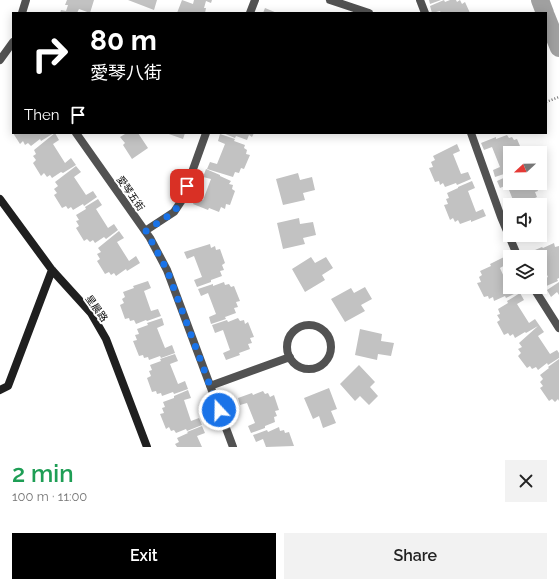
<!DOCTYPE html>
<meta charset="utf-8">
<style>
body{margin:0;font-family:Raleway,"Noto Sans SC",sans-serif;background:#f2f2f2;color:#222;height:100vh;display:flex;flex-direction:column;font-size:15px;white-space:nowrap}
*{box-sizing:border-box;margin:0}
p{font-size:13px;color:#767676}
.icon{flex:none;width:22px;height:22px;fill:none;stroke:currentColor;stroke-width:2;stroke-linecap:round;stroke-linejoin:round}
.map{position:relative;height:447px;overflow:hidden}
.side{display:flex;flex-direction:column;background:#fff;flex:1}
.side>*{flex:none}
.top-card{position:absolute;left:12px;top:12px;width:535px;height:122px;border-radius:0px;box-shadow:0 2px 10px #0003;background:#000;color:#fff;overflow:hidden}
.needle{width:26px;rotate:248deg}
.fabs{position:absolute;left:503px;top:146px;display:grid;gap:8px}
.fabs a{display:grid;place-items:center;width:44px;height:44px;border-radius:0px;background:#fff;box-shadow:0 2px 10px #0003;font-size:20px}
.pin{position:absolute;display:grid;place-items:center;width:34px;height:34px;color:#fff;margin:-17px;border-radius:8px;box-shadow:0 2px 6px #0006}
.me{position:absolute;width:44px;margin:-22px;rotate:339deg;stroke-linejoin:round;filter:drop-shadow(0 0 3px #0008)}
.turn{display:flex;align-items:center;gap:14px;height:84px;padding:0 12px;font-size:18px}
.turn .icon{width:52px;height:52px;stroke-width:2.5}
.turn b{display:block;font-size:28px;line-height:34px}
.then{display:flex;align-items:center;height:38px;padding:0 12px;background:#0003;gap:8px;font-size:15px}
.round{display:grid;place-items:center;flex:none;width:42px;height:42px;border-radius:0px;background:#f2f2f2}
.overview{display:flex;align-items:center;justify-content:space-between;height:68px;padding:0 12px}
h1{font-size:24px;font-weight:600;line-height:30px;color:#1e9e55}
.cta{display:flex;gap:8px;margin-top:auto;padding:8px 12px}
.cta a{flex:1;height:46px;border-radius:0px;background:#000;color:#fff;font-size:16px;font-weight:600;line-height:46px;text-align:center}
.cta a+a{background:#f2f2f2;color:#222}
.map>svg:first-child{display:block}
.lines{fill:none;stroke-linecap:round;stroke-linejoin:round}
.canal{stroke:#a0a0a0;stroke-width:18}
.building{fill:#c2c2c2}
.path{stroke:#747474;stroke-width:2.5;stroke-dasharray:1 2;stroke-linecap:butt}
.street{stroke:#525252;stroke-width:8}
.secondary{stroke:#1f1f1f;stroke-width:8}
.route{stroke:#1a73e8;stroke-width:7;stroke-dasharray:0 12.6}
.labels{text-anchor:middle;stroke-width:4;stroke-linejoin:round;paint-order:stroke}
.street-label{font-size:10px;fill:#000;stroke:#fff}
</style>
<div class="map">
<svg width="559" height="447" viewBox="0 0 559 447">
<rect width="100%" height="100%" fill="#fff"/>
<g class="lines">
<path class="canal" d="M540,0L545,13
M546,16L559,48"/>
</g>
<path class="building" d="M67,0H94L90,13L79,9L77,13H60L61,10L66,11L68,5H65Z
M128,0H157L154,10Z
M182,0L193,4L194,0H212L211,3L206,1L204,8H206L205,13H177Z
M429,0H441L430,4Z
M444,0L445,2L450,0H456L457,2L460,0L462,4L465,2L470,13H441L440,11L432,13L430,6Z
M265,8L277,13H263Z
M13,133H54L41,141L40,139L31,146L28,143L25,145L23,141L20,144Z
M55,133L59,140L53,144L65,163L71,158L76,165L63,173L61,172L52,178L50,175L47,177L44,173L41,176L33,163L36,160L33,156L36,154L34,150Z
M124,133H138L148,148L132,159L123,145L125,143L120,137L125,134Z
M166,133H185L183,139Z
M223,133H254L252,137L249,135L247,140L236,136L235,138Z
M220,134L235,139L234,141L245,145L244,148L247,150L246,154L250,155L244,169L241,168L239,173L235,172L233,177L207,169L210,162L217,164L225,144L218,141Z
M507,135L509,138L512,137L514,140L517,139L523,153H510V172L495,177L493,170L500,167L492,147L484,150L481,143L496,137V139Z
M457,144L460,151L453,154L461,174L468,172L471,179L457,185L456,183L445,187L443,183L440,185L439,181L435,182L429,168L433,167L431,162L435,160L433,156Z
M76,166L81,172L74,177L86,195L93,191L97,197L84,206L83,204L73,210L71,207L68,209L66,206L62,208L54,195L57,193L54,189L58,186L55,182Z
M206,169L220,175V176L231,181L229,184L233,185L232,189L235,191L230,205L226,204L225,209L221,207L219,212L209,208L208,210L193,204L196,197L203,200L211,179L203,177Z
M298,173L300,180L312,177L315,190L303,193L305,200L283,205L276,179Z
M510,175V183H535L538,191L535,192L537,197L533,199L535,204L531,205H515L507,185L500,188L497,181Z
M472,181L475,188L468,191L476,212L483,209L486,216L471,222V220L460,224L458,220L455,222L453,218L450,220L444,205L448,204L446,199L449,198L447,193L458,188V187Z
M98,199L102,205L96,209L108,228L114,224L118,230L106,239L104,237L95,243L93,240L90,242L87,239L84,241L76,228L79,226L76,221L79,220L76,215L86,209L85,207Z
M299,218L300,224L313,222L316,235L303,238L305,244L283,249L277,223Z
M119,231L124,238L117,242L129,261L136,256L140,263L127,271L126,269L116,276L114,273L111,275L109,272L105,274L97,261L100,259L97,254L101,252L98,248Z
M554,243L555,247L559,246V278L557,279L558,281L544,287L541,280L548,277L540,260V257H530L528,253L542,247L543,248Z
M210,244L211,248L215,246L216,250L220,249L225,263L222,265L224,270L220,271L222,276L211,280V282L197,287L194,280L202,277L194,256L187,259L184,252Z
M311,257L315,263L326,257L333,268L322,275L325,280L305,292L292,269Z
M504,257L507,264L500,268L509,288L518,287L520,291L506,298L505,296L494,301L493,297L489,299L488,296L484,297L477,283L481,282L479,277L482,275L480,271L491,266L490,264Z
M148,281L151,288L144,291L151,311L158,309L161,316L147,321L146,320L136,324L134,320L130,321L129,318L125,319L120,305L124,303L122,299L125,297L123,292L134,288L133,286Z
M224,282L225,285L229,284L231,287L234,286L240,301L236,302L238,307L234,308L236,313L225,317L226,319L211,324L209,317L216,314L208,293L201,296L198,289L213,284V286Z
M559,282V295L557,292L551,297L547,290Z
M365,287L372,299L361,305L365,311L345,322L331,299L351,288L354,293Z
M520,293L524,300L517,304L529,323L535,319L544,332L538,336L550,354L557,350L559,353V358L548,365L547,363L538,370L536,367L532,369L530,366L527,368L518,356L521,353L518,349L522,347L519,343L538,326L526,333L525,332L515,338L513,334L510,336L508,333L504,335L497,322L500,320L497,315L500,314L498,309L508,303L507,301Z
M162,318L164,325L157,328L165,348L172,345L175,353L161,358L160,356L149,360L148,357L144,358L143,355L139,356L133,341L137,340L135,335L139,334L137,329L148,325L147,323Z
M238,318L240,321L244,320L245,324L248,322L254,337L250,338L252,343L248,344L250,349L239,353L240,355L226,360L223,353L230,350L223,330L215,333L212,325L227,320L228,322Z
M360,329L382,334L381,341L394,343L391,356L378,354L377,360L355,355Z
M175,354L178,361L170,364L178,384L185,381L188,389L174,394L173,392L162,396L161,393L157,394L156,391L152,392L147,378L151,376L149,371L152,370L150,365L161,361L160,359Z
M559,359V401L558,399L555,402L552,399L549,401L540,388L543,386L540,382L543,379L540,375L549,368L548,367Z
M359,365L375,382L370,387L378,396L369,405L360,396L355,401L340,384Z
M329,388L337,409L331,411L336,423L323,428L319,416L313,419L304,398Z
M188,390L191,398L184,400L191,421L199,418L202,425L187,431L186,429L176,433L174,430L171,431L169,427L166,429L160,414L164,413L162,408L165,407L163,402L174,398V396Z
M263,391L265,394L268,393L270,397L274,395L279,410L275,411L277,416L274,417L275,422L265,426V428L251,433L248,426L255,423L247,403L240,405L238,398L252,393L253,395Z
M202,426L205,433L197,436L202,447H177L175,444L179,442L177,438L188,433L187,432Z
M279,427L280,431L284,430L285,433L289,432L294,446L266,447L263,439L256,442L253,435L267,430L268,432Z"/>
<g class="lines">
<path class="path" d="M546,102L559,97"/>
<path class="street" d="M330,0L369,13
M420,0L425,13
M22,13L26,0
M250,13L255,0
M0,60L13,42
M76,133L150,238L167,270L233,447
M471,133L501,217L518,257
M145,231L174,212L182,200L206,133
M533,287L559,328
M287 347a22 22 0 1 1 44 0a22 22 0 1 1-44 0Z
M210,386L290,357"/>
<path class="secondary" d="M0,199L52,270L91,313L106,339L147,447
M0,390L8,386L52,270"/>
</g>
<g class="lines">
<path class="route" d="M187,186L182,200L174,212L146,231L167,270L219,410"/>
</g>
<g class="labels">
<g class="street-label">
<text transform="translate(131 193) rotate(55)" y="4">愛琴五街</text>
<text transform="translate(97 308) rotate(54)" y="4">星晨路</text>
</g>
</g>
</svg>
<div class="fabs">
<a><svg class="needle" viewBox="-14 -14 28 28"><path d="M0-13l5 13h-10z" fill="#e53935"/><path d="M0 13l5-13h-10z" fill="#767676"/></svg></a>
<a><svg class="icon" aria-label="sound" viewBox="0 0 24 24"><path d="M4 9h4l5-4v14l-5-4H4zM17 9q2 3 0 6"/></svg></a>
<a><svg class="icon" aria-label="layers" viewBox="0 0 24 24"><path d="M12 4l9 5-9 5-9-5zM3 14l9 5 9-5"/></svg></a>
</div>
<div class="pin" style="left:187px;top:186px;background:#d93025"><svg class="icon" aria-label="arrive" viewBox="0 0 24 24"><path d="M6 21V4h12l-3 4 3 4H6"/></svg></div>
<svg class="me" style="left:219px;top:410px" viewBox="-20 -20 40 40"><circle r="17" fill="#1a73e8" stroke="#fff" stroke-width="3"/><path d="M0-11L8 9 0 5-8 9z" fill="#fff"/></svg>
<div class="top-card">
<div class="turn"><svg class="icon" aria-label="right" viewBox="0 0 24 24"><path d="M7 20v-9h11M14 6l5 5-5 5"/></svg><div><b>80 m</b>愛琴八街</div></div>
<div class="then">Then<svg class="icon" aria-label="arrive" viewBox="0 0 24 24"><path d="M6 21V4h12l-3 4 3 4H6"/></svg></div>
</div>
</div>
<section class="side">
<div class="overview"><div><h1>2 min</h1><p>100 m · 11:00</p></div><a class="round"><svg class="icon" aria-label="close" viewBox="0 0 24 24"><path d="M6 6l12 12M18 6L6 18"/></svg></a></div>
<div class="cta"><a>Exit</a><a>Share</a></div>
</section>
